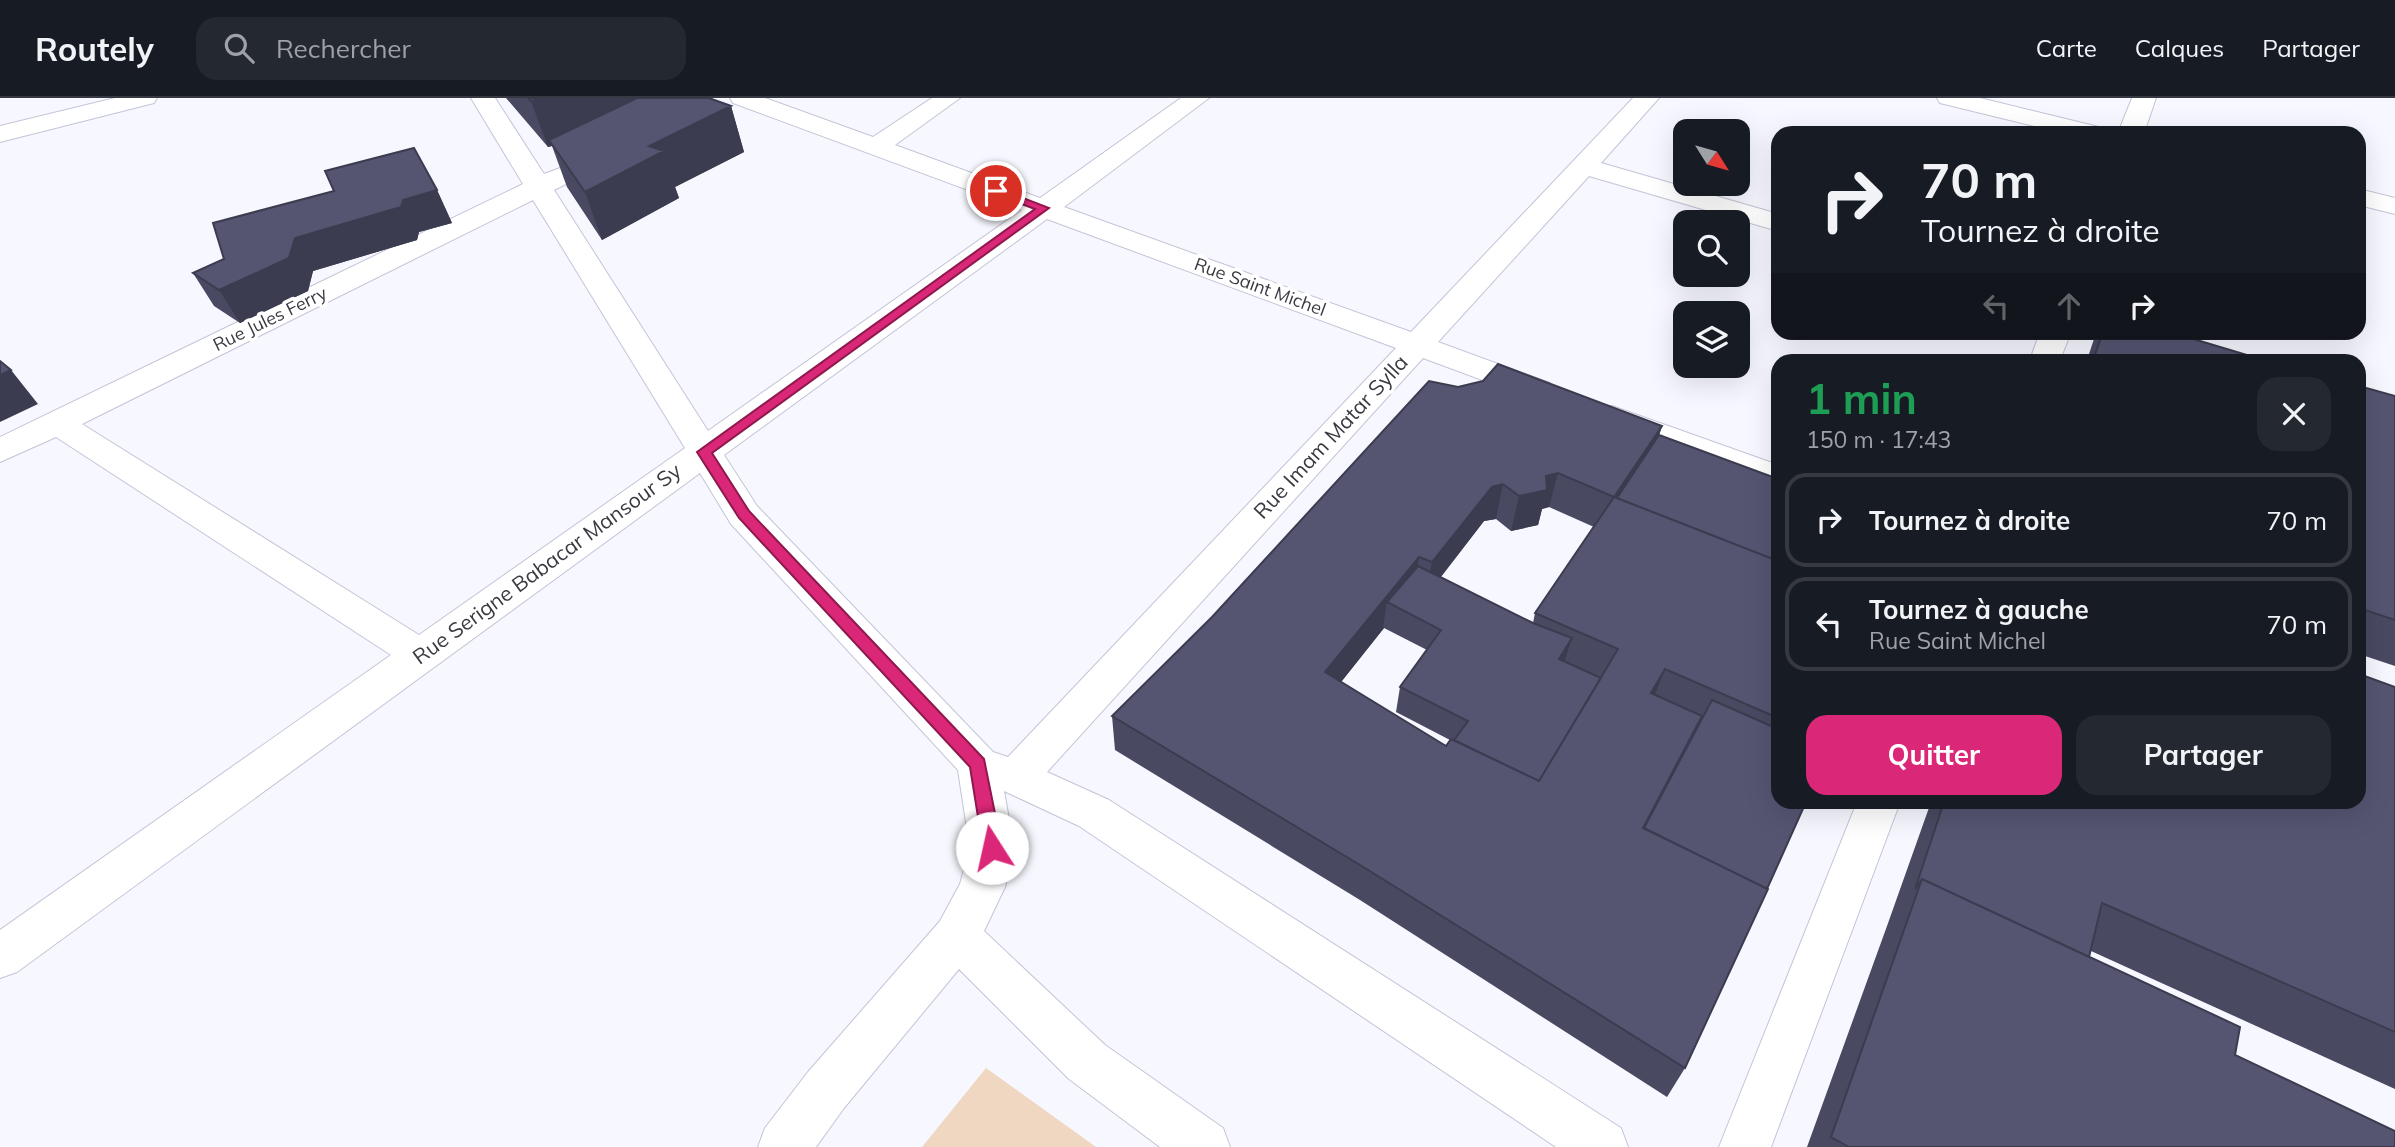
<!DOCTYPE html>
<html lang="fr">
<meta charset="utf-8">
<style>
body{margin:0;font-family:Mulish,sans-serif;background:#242831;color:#f1f3f6;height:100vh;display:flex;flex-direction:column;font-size:26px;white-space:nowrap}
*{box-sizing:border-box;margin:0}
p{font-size:23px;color:#9ea1a6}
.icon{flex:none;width:38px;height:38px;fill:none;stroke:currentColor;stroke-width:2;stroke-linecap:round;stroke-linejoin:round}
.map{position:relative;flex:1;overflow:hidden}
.side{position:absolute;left:1771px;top:256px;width:595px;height:455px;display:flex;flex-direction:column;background:#171b24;border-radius:21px;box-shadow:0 7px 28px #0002}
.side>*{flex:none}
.banner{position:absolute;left:1771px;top:28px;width:595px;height:214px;border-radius:21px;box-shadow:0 7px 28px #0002;background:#171b24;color:#f1f3f6;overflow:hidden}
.needle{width:46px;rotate:127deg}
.buttons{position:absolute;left:1673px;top:21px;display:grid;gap:14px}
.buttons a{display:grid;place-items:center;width:77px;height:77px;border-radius:14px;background:#171b24;box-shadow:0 7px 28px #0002;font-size:35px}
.pin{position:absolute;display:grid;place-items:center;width:60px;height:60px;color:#fff;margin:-30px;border:4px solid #fff;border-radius:50%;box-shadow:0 2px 7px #0007}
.me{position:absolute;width:77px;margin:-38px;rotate:350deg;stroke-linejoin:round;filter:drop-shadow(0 0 5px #0008)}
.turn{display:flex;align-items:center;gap:24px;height:147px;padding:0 35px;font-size:32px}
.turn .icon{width:91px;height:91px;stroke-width:2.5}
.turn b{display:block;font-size:49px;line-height:60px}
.lanes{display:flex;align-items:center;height:66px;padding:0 35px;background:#0003;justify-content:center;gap:35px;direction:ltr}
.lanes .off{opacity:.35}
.round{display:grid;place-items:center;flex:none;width:74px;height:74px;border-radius:21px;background:#242831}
.head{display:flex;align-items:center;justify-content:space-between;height:119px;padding:0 35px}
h1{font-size:42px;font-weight:700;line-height:52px;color:#1e9e55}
.action{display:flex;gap:14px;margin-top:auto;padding:14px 35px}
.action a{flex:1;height:80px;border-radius:21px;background:#db2777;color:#fff;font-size:28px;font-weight:700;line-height:80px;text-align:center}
.action a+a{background:#242831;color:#f1f3f6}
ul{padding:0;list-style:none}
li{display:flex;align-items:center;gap:21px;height:94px;margin:0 14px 10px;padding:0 21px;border:4px solid #363941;border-radius:21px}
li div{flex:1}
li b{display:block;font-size:26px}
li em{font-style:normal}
header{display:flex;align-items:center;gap:42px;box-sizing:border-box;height:98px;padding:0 35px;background:#171b24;border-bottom:2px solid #363941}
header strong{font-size:33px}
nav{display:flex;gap:38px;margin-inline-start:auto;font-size:24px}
.search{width:490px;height:63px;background:#242831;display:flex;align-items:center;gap:18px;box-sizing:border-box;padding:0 24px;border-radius:21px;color:#9ea1a6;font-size:26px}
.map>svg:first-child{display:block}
.green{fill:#efd7c1}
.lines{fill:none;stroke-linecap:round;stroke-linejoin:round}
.minor-casing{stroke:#c4c4d7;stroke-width:2}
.minor{fill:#fff;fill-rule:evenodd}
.wall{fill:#494962;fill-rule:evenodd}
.shaded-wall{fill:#3c3c50}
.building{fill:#555572;stroke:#3c3c50;stroke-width:2}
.route{fill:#db2777;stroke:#8e194d;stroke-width:2}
.labels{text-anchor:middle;stroke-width:7;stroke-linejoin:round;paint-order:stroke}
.far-street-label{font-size:18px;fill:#393941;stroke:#fff}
.street-label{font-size:21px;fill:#393941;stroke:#fff}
</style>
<header>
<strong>Routely</strong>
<div class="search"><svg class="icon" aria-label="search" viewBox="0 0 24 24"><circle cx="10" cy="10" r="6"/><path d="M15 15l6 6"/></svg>Rechercher</div>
<nav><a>Carte</a><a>Calques</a><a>Partager</a></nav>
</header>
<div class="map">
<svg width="2395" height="1049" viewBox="0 0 2395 1049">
<rect width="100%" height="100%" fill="#f7f7ff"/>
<path class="green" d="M986,970L1096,1049H922Z"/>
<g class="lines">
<g class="minor-casing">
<path id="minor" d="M115,0H157L154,5L0,44V28Z
M471,0H495L544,76L563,69L572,71L576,77L572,83L554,92L708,333L1022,112L733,5L730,0H765L873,39L932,0H960L895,47L1040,100L1181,0H1209L1064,109L1411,234L1633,0H1659L1601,65L1778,116V133L1589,78L1438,244L1550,285L1555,292L1550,299L1539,302L1528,299L1423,260L1047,674L1109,702L1621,1030L1628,1049H1556L1079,728L1004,693L1014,750L1005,789L984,833L1105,947L1223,1030L1230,1049H1160L1069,981L959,871L844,1010L816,1049H758L765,1030L808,974L940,823L960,786L970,750L958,672L731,426L700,375L17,874L0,880V832L391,557L56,339L0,364V339L523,86ZM533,102L685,350L419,537L82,326ZM1047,121L1396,250L1008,659L993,654L757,408L724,357Z
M1937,0H1980L2103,30L2107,35H2063L1940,5Z
M2132,0H2156L2144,35H2118Z
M2359,91L2395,100V116L2359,107Z
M2040,234H2071L2060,262H2030Z
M1612,308L1778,367V390L1600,325L1596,318L1600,311Z
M1857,704H1900L1771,1049H1719Z"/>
</g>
<use href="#minor" class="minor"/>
</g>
<path class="wall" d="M506,0H709L731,8L744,54L675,89L679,100L602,142L567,89L552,48L548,49Z
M437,92L452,125L419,134L417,142L313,173L308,193L240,225L214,208L193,175Z
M2098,234H2170L2257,262H2087L2094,241Z
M2359,288L2395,298V568L2359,556Z
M1458,289L1662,328L1659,337L1778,381V704L1685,970L1667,999L1360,802L1115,652L1112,618ZM1549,409L1594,429L1535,515L1533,525L1441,479L1484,423L1496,421L1511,433L1538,427L1542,411ZM1384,530L1427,552L1400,589L1396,614L1450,642L1446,648L1341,584Z
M2395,589V991L2091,853L2089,859L2235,957L2395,1049H1807L1887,828L1931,704H2359Z"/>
<path class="shaded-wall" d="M543,0H656L549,42L552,48L548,49L531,3Z
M731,8L744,54L675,89L679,100L602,142L585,94L649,48Z
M437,92L452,125L419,134L417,142L313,173L308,193L240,225L219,192L295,140L403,102Z
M11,272L38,306L0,324V277Z
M1662,328L1651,363L1618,411L1614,399Z
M1558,375L1549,409L1542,411L1538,427L1511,433L1519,398L1546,378Z
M1503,386L1496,421L1484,423L1425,499L1432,464L1492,389Z
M1419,459L1414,493L1387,504L1383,529L1384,530L1322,608L1325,574Z
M1572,540L1564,565L1559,561Z
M1665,571L1652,604L1651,595Z"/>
<path class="building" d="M528,0H543L531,3Z
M637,0H709L731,8L649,48L664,53L585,94L549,42Z
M414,50L437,92L403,102L401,109L295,140L289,160L219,192L193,175L224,161L213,125L334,93L325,73Z
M2103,234H2170L2257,260V262H2093Z
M2261,259L2272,262H2261Z
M0,263L11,272L0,277Z
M1498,266L1662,328L1614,399L1558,375L1546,378L1547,392L1519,398L1503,386L1492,389L1432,464L1419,459L1325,574L1446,648L1451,641L1539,683L1618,551L1535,515L1614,399L1778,463V620L1665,571L1651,595L1702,618L1643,730L1768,791L1685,970L1365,770L1112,618L1212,519L1429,283L1458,289L1483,283Z
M2359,288L2395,298V522L2359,510Z
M1659,337L1778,381V463L1617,400Z
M1418,468L1533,525L1572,540L1559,561L1601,580L1539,683L1454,642L1468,623L1400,589L1441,532L1387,504Z
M2359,576L2395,589V934L2102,805L2089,859L1922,781L1915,791L1944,704H2359Z
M1712,602L1778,631V704H1806L1767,791L1644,730Z
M1922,781L2240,929L2235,957L2395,1033V1049H1849L1831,1039Z"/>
<path class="route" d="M992,91H1000L1049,110L712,355L749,413L984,661L1002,750L999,755L992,758L986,755L983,750L970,669L739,420L697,354L1035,111L992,95Z"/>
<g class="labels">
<g class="far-street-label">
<text transform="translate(1260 189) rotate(20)" y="6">Rue Saint Michel</text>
<text transform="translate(270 221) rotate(-26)" y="6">Rue Jules Ferry</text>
</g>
<g class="street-label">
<text transform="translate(1331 339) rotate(-47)" y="7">Rue Imam Matar Sylla</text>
<text transform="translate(547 466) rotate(-36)" y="7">Rue Serigne Babacar Mansour Sy</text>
</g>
</g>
</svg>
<div class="buttons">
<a><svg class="needle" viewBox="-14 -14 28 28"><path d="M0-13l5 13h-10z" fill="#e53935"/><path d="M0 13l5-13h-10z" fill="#9ea1a6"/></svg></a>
<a><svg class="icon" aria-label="search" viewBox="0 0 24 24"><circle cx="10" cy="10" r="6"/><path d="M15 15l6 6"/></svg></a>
<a><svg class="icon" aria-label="layers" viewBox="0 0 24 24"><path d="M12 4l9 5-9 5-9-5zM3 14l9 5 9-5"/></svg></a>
</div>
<div class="pin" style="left:996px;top:93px;background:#d93025"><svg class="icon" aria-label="arrive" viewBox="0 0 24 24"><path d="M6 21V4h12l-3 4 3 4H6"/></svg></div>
<svg class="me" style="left:992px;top:750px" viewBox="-20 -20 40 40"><circle r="19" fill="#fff"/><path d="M0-13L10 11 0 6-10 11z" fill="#db2777"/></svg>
<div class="banner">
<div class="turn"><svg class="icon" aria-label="right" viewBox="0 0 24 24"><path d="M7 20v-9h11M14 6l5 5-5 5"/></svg><div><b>70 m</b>Tournez à droite</div></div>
<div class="lanes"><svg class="icon off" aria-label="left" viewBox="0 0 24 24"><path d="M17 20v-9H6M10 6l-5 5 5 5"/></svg><svg class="icon off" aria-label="ahead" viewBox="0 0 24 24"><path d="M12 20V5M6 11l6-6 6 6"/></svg><svg class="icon" aria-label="right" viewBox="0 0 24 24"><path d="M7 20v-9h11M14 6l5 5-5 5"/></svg></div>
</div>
<section class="side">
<div class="head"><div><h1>1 min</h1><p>150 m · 17:43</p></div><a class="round"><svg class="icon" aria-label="close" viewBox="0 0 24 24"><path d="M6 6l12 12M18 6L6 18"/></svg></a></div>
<ul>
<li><svg class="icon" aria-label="right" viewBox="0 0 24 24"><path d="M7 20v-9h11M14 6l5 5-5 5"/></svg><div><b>Tournez à droite</b></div><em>70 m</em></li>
<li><svg class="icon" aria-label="left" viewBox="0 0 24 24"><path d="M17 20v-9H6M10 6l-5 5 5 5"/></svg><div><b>Tournez à gauche</b><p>Rue Saint Michel</p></div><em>70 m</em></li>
</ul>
<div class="action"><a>Quitter</a><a>Partager</a></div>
</section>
</div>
